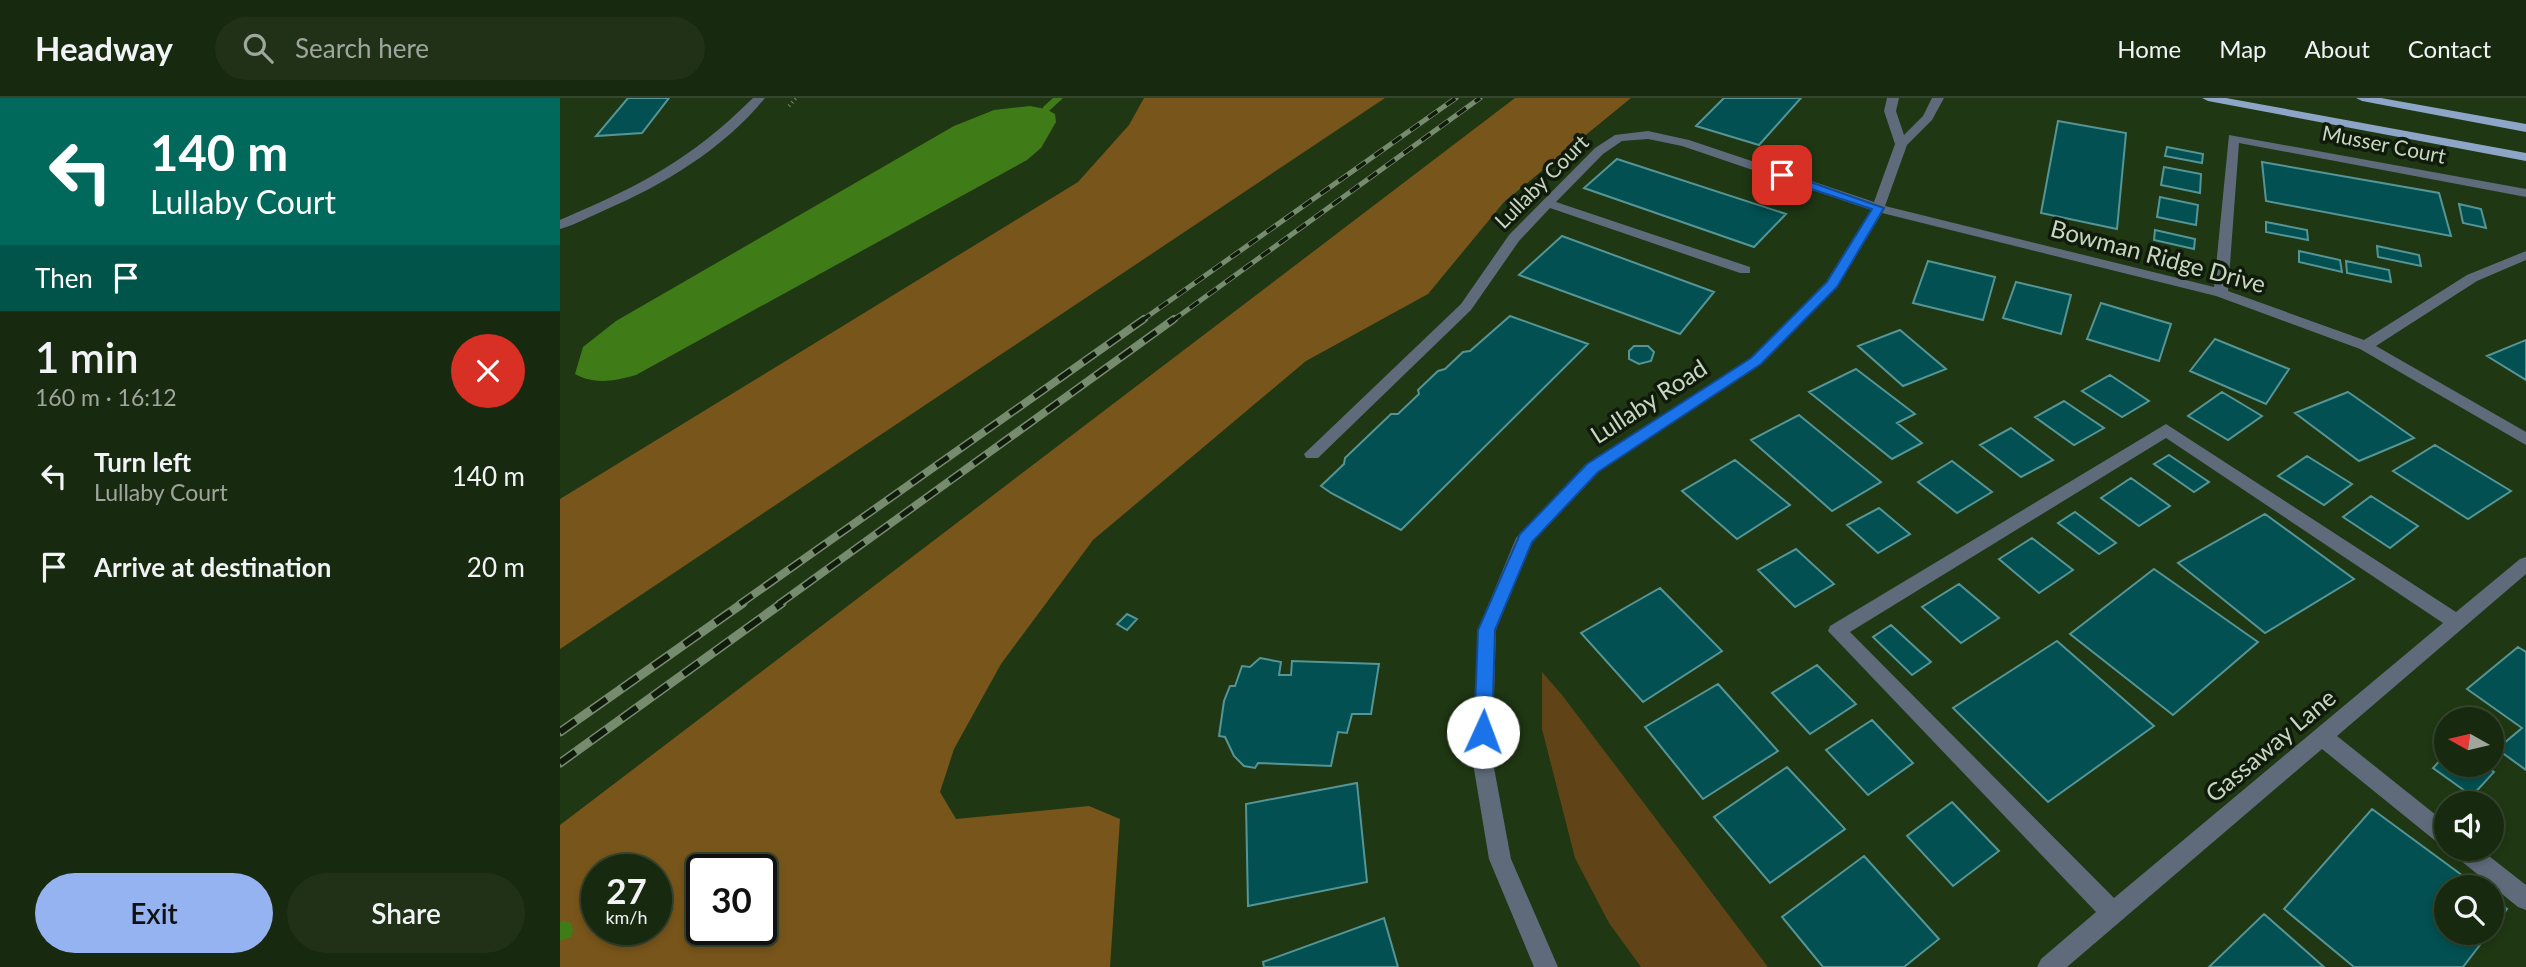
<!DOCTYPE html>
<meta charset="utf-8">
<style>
body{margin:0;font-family:Lato,sans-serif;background:#203117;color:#f1f3f6;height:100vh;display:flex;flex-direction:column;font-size:26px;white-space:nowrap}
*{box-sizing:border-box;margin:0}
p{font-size:23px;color:#9ea69e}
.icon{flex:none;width:38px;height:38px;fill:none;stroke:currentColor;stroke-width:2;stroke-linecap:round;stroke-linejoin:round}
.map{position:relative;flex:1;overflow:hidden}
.drawer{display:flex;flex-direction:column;background:#17290e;width:560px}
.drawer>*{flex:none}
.guide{background:#00695c;color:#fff;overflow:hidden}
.needle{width:46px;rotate:278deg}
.fabs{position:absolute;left:1874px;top:609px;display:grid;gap:14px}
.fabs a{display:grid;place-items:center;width:70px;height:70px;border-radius:50%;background:#17290e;box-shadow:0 4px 10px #0003,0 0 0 2px #36452e;font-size:35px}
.speed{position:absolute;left:21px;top:756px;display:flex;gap:14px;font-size:35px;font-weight:700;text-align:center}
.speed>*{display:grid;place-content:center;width:91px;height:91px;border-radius:50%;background:#17290e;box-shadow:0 4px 10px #0003,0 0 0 2px #36452e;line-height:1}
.speed small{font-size:18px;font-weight:400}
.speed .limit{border:4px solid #111;border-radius:10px;background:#fff;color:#111}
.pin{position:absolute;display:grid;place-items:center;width:60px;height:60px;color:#fff;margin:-30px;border-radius:14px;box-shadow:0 4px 10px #0006}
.me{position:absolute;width:77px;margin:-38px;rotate:2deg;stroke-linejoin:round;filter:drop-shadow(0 0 5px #0008)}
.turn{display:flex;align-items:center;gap:24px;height:147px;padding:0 35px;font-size:32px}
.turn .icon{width:91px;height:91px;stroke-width:2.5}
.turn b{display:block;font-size:49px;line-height:60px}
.then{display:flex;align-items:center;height:66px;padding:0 35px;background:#0003;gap:14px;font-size:26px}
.round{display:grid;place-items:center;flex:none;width:74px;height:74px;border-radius:37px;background:#203117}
.summary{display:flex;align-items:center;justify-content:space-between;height:119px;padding:0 35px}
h1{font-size:42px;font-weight:600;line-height:52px}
.cta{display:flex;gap:14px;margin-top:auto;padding:14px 35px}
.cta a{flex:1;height:80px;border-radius:42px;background:#95b2f1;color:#111;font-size:28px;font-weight:600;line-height:80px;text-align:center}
.cta a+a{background:#203117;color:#f1f3f6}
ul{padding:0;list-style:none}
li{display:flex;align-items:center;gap:21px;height:91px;padding:0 35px}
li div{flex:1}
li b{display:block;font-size:26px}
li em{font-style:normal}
header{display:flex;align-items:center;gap:42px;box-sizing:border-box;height:98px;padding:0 35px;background:#17290e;border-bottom:2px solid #36452e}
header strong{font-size:33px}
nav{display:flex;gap:38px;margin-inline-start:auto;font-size:24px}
.search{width:490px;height:63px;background:#203117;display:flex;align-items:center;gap:18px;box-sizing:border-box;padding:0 24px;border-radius:38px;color:#9ea69e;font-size:26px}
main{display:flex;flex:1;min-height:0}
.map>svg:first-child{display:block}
.green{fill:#604418}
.forest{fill:#78551a;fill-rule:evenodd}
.water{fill:#3f7c17}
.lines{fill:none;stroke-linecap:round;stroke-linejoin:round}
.stream{fill:#3f7c17;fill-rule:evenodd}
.building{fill:#025051;stroke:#559596;stroke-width:2}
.path{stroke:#778a6e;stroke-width:3.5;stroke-dasharray:1 3.5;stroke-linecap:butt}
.minor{fill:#5f6b7b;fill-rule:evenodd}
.major{fill:#8da5c7;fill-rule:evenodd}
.rail-far2-casing{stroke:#778b6f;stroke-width:5}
.rail-far1-casing{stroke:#778b6f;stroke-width:8}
.rail-casing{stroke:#778b6f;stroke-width:9}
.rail-far2{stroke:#101b0b;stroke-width:3.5;stroke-dasharray:11;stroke-linecap:butt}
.rail-far1{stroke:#101b0b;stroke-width:5;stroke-dasharray:15;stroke-linecap:butt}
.rail{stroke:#101b0b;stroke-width:6;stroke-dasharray:19;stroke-linecap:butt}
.route{fill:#1a73e8;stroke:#114b97;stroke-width:2}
.labels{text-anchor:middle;stroke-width:7;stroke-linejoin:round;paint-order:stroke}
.far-street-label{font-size:21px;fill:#c8d7c2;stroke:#101b0b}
.street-label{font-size:24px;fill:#c8d7c2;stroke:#101b0b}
</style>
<header>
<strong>Headway</strong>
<div class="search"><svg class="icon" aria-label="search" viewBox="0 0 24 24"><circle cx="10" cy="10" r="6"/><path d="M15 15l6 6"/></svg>Search here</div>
<nav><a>Home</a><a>Map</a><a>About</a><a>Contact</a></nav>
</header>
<main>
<section class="drawer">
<div class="guide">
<div class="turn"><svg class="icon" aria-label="left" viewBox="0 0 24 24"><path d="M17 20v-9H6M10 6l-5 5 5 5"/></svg><div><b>140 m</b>Lullaby Court</div></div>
<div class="then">Then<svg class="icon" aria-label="arrive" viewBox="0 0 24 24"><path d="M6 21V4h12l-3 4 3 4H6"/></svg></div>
</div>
<div class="summary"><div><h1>1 min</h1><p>160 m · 16:12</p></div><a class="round" style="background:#d93025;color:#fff"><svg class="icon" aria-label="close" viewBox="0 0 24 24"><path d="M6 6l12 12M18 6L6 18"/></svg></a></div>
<ul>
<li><svg class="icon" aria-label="left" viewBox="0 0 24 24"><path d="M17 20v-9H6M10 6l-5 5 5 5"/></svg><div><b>Turn left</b><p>Lullaby Court</p></div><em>140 m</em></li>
<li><svg class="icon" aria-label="arrive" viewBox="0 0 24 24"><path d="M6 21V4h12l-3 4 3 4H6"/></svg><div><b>Arrive at destination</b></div><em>20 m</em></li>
</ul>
<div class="cta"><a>Exit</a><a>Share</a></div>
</section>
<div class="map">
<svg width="1966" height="869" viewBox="0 0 1966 869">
<rect width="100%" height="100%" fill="#1f3713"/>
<path class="green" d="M982,574L1002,597L1208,869H1081L1049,825L1015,760L982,631Z"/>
<path class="forest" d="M584,0H825L0,551V401L518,84L569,27Z
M955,0H1071L944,104L868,196L746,263L533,442L441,566L394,651L380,694L396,721L529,708L560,721L550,869H0V727ZM37,772H96V831H37ZM142,772H201V831H142Z"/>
<path class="water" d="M470,8L486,11L495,16L496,24L481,50L467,62L76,277C54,283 35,287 15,276L23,249L56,223L394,28L434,12Z"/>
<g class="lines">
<path class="stream" d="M493,0H503L489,13H483V9Z
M4,823L11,825L13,832L11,839L0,843V824Z"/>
</g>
<path class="building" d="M68,0H109L82,35L36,38Z
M1164,0H1241L1199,47L1136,28Z
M1498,23L1566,35L1557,131L1481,115Z
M1607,49L1643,56L1642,65L1605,58Z
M1057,61L1226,116L1194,149L1024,90Z
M1702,64L1879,95L1891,138L1706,103Z
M1604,69L1641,76L1640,95L1601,87Z
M1600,99L1638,107L1636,127L1597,119Z
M1899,106L1921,111L1926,130L1903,125Z
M1706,124L1747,132L1748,142L1706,134Z
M1595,132L1635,141L1634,151L1594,142Z
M1002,138L1154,194L1120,236L959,177Z
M1817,148L1859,157L1861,168L1818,159Z
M1739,153L1780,162L1782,174L1739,164Z
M1368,163L1435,179L1423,222L1353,205Z
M1786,163L1829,172L1831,184L1787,175Z
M1456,184L1511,197L1501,236L1443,220Z
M1541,205L1611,226L1599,263L1527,241Z
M950,218L1028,246L841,432L771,395L761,388L784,366L785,360L831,316H838L859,296L858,292L878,273L885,271L903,254L910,253Z
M1340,232L1386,271L1343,288L1298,248Z
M1655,241L1729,271L1706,306L1630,273Z
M1966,242V282L1927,258Z
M1074,248H1088L1094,254L1091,263L1079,266L1069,261V253Z
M1296,271L1355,316L1337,325L1362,345L1332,361L1249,294Z
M1550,277L1589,303L1562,319L1522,293Z
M1662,294L1702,318L1668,342L1628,318Z
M1788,294L1854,340L1799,363L1735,315Z
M1504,303L1544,330L1514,347L1475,319Z
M1239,317L1321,384L1272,413L1191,342Z
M1451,330L1493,362L1461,379L1420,347Z
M1875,347L1951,393L1908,421L1833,373Z
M1609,357L1649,384L1634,394L1594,366Z
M1747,358L1792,386L1764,407L1718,378Z
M1175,362L1230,407L1177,441L1122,393Z
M1392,363L1432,394L1397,415L1358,384Z
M1571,380L1610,408L1579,428L1541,400Z
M1811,398L1858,428L1830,450L1783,419Z
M1319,410L1350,436L1318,455L1287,427Z
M1515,414L1556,445L1539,456L1498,425Z
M1705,416L1794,481L1705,535L1618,465Z
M1472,440L1513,472L1479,495L1439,461Z
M1236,451L1274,486L1235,509L1198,472Z
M1594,471L1698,544L1613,617L1510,536Z
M1399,486L1439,520L1401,545L1362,509Z
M1100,490L1162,553L1083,604L1021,535Z
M567,516L577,521L567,532L557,526Z
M1331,527L1371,564L1352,577L1313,539Z
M1497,543L1594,628L1488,704L1393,610Z
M1958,549L1966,554V672L1937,651L1962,630L1907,591Z
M700,560L721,564L719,577H731L732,563L819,566L811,616H792L787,635L778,634L771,668L698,665L695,670L684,668L674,658L665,639L659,638L664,603L670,588H675L682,568L690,569Z
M1257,567L1296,606L1250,636L1212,595Z
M1158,586L1218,653L1143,701L1085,629Z
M1312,622L1353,665L1308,697L1266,652Z
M1886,656V667H1924L1934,674L1912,698L1873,670Z
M1227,669L1285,731L1210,785L1154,719Z
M797,685L807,784L688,808L686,706Z
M1392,704L1439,753L1393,788L1347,738Z
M1812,711L1918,789H1886V835H1929L1903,869H1794L1724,811Z
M1304,758L1379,841L1344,869H1263L1222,819Z
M1932,800L1947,811L1932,831Z
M1704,816L1764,869H1649Z
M824,820L838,869H704L703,864Z"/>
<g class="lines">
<path class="path" d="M229,8L236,0"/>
<path class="minor" d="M193,0H205C163,51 105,86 45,112C31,118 15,127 0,131V122C81,87 129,63 193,0Z
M1327,0H1339L1336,13L1344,37L1363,18L1372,0H1384L1372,22L1347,47L1325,108L1654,189L1669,37L1966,91V99L1679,45L1668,193L1804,242L1907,177L1966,153V162L1917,183L1816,248L1966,334V347L1800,251L1656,198L1322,115L1277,189L1201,266L1038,374L972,443L936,532L932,659L951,761L998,869H974L929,761L912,659L918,532L956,440L1026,366L1191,260L1266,184L1311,112L1122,48L1088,41L1062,43L1043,56L996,104L1190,169V175H1180L990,110L959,143L911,212L758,360H746L744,356L901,206L949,137L1035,50L1055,37L1088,33L1129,42L1314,104L1335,46L1324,13Z
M1606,326L1896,514L1960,461L1966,459V476L1777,638L1886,725V748L1878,745L1762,651L1507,869H1477L1481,861L1536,814L1268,533L1270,528ZM1606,340L1883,525L1554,800L1290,534Z
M1892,751H1920L1966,787V812L1958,809L1895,758Z"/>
<path class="major" d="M1642,0H1666L1966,55V63L1648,3Z
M1796,0H1821L1966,26V34L1802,3Z"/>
<g class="rail-far2-casing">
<path id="rail-far2" d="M581,223L896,0
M612,223L920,0"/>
</g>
<g class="rail-far1-casing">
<path id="rail-far1" d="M180,506L584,221
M219,506L614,221"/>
</g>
<g class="rail-casing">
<path id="rail" d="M0,634L183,505
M0,665L222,505"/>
</g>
<use href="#rail-far2" class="rail-far2"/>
<use href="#rail-far1" class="rail-far1"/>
<use href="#rail" class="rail"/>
</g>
<path class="route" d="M1222,74L1324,110L1277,189L1201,266L1038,374L972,444L935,532L932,634L929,639L923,642L916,639L914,634L918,532L960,436L1027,366L1191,260L1267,184L1312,111L1218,80V75Z"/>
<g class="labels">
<g class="far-street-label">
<text transform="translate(1824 47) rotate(11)" y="7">Musser Court</text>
<text transform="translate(982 84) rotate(-45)" y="7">Lullaby Court</text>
</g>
<g class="street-label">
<text transform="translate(1598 159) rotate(15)" y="8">Bowman Ridge Drive</text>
<text transform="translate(1089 304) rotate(-33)" y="8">Lullaby Road</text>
<text transform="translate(1711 648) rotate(-40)" y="8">Gassaway Lane</text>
</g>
</g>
</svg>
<div class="fabs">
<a><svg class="needle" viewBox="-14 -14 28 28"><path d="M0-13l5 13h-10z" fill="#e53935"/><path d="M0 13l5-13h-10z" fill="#9ea69e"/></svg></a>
<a><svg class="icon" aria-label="sound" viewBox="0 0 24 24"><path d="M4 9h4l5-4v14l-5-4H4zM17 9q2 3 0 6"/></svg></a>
<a><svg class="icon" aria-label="search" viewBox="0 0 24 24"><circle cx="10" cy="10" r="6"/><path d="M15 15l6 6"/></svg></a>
</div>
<div class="speed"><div>27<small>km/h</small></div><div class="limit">30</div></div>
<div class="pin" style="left:1222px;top:77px;background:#d93025"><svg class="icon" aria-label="arrive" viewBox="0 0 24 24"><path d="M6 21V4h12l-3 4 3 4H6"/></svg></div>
<svg class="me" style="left:923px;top:634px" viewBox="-20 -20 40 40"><circle r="19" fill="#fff"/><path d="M0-13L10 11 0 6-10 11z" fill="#1a73e8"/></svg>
</div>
</main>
